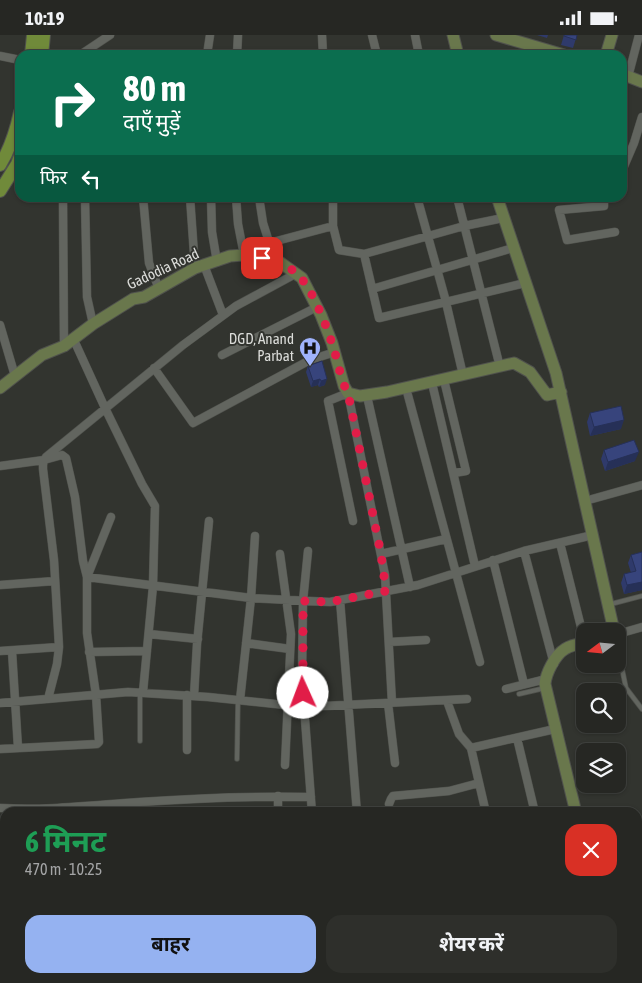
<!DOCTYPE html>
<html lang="hi">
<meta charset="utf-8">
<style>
body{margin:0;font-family:"Asap Condensed","Noto Sans Devanagari",sans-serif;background:#2e2f2b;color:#f1f3f6;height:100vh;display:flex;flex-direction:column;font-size:19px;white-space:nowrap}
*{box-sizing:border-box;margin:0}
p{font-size:16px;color:#a4a5a6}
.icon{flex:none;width:28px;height:28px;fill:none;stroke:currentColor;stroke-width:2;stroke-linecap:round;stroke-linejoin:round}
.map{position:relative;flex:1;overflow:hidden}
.sheet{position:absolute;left:0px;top:772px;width:642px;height:176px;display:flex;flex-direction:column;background:#262723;border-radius:15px 15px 0 0;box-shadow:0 1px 4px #0004,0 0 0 1px #424441}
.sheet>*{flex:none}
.banner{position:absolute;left:15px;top:15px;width:612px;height:152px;border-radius:15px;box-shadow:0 1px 4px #0004,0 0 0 1px #424441;background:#0b6e4f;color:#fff;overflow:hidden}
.needle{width:32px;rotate:254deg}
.controls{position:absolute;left:576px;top:588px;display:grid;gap:10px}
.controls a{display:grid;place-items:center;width:50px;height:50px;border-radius:10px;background:#262723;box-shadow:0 1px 4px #0004,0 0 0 1px #424441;font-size:25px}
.pin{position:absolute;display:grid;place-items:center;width:42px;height:42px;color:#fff;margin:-21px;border-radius:10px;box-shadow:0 2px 8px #0006}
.me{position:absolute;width:55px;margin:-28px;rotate:358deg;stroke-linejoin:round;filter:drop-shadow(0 0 4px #0008)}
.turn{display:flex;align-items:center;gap:18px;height:105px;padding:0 25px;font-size:22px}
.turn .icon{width:65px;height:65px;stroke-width:2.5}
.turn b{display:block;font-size:35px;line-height:42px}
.then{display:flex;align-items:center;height:48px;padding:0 25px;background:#0003;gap:10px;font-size:19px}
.round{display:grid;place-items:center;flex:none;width:52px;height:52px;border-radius:15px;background:#2e2f2b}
.summary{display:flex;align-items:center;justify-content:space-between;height:85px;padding:0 25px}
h1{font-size:30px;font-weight:700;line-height:38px;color:#1e9e55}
.button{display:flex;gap:10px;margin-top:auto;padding:10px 25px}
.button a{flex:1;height:58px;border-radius:15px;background:#95b2f1;color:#111;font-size:20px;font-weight:700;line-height:58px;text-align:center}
.button a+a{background:#2e2f2b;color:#f1f3f6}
.status{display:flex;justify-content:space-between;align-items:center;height:35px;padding:0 25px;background:#262723;direction:ltr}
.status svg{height:14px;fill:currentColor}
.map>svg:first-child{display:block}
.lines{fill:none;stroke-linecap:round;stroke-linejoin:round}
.lane-casing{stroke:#50524d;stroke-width:5.5}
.street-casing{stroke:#50524d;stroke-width:9}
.secondary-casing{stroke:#50524d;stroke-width:13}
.primary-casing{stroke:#50524d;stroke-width:14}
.lane{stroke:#62655f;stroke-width:4}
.street{stroke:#62655f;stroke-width:8}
.secondary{stroke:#69774c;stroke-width:11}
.primary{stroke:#708a3a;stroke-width:12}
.wall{fill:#2f3a6b}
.shaded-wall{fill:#263057}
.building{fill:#37447c;stroke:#263057}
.route{stroke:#e11d48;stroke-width:9;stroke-dasharray:0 16.2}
.labels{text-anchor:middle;stroke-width:4;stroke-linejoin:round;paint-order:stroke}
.street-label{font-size:15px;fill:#dbdcd9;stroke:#32342f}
.poi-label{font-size:15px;fill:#dbdcd9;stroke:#32342f;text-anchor:end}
</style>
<div class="status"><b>10:19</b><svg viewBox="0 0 49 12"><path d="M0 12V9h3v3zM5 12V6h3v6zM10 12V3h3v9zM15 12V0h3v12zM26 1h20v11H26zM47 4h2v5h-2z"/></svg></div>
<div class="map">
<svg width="642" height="948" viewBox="0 0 642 948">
<rect width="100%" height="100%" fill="#32342f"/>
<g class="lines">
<g class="lane-casing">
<path id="lane" d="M611,569L642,561
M618,614L626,653L642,674
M519,659L545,653
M140,706V659
M237,724L238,664"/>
</g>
<g class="street-casing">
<path id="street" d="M322,0L323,20
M372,0L377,20
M415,0L419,20
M80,20L110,0
M207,20L210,0
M237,20L238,0
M0,21L20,25
M628,42L639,0
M622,136L634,108L642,82
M63,162L64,311
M85,162L87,262L93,289
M143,162L149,228L159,254
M190,162L195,233
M211,162L212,197L217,227
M236,162L238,189L244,220
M259,162L263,188L275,226
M333,162V191L339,215L364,219L464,191L503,183
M417,162L445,263L463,340
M457,162L500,332
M604,162V171L559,175L567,205L615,197
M269,208L333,191
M364,219L379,283L525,248
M204,230L223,280
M372,254L513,213
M0,290L15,341
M73,303L105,373L142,449L155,471L153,551L143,657
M222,320L317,272
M154,333L193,388L310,325L335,317
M444,345L466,436L454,438
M432,348L475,531
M406,353L480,627
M367,361L410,552
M0,431L44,425L62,420L66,423L75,462L83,526L87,542V598L96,660L99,707L97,709L0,714
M585,466L642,450
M111,482L87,542L251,563L330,567L418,550L524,516L593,500
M353,486L328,366L348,358L385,540L392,668
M560,508L585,608
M308,516L303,566L302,644L312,778
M524,516L554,629
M280,519L291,599L285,730
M381,519L446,504
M493,525L524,649
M0,550L55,546
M340,565L357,778
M149,599L198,604
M618,599L642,592
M389,607L426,605
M246,608L290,614
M0,616L59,612
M12,616L18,713
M89,617L147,616
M506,654L546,644
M194,661L197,609L209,486
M48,664L57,629L59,612L54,525L43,434V429L46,422L183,310L236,271L297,238
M240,665L251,563L255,501
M447,666L459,699L471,713L486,778
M0,668L128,657L208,662L304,672L467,664
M388,668L395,728
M517,703L535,778
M471,713L555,694
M187,715V660
M278,761V778
M389,769L391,764L393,761L449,756L479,748
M0,773C46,776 94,770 140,767C197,763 254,761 311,762
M0,875L5,876
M0,930L5,931
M137,944L157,948
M393,944L413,948
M219,948L220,944
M255,948L256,944
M364,948L365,944
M580,948L599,944"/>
</g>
<g class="secondary-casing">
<path id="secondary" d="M453,0L458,20
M496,0L564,20
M606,20L612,0
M622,39L642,47
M497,162L556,338L614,596
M0,353L42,320L64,311L93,289L133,264L144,262L195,233L230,221L244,220L269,224L281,228L302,243L321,280L332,308L344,351L348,358L360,361L387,357L514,328L530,337L547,360L561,357
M576,778L545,649C546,638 555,620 565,614C571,610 579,609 585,608
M616,944L618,948"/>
</g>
<g class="primary-casing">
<path id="primary" d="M31,20L33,0
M42,20L44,0
M0,130C10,114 16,95 20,77
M0,156L17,129L20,121"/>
</g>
<use href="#lane" class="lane"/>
<use href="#street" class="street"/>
<use href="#secondary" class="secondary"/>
<use href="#primary" class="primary"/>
</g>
<path class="wall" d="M537,0H548L547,3Z
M564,0H577L573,13L561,10Z
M322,326L325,350L319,352L318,350L311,352L306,337L308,331Z
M590,378L621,394L590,401L587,387Z
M604,415L635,426L605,436L601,424Z
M642,517V555L624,559L621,548L624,539L631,538L628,528L631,520Z"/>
<path class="shaded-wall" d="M320,344L318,350L311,352L313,346Z
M327,344L325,350L319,352L321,346Z
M624,385L621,394L590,401L594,392Z
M639,417L635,426L605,436L608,427Z
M642,547V555L624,559L627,550Z"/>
<path class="building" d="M564,0H577L576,5L564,1Z
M322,326L327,344L321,346L320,344L313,346L308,331Z
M621,371L624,385L594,392L590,378Z
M634,405L639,417L608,427L604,415Z
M642,517V547L627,550L624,539L636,536L631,520Z"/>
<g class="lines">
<path class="route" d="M262,223C275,225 288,230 297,239C313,253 329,297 335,318C339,331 341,346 348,358L381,519L386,556L330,567L303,566V658"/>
</g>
<defs>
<g id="hospital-pin" transform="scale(1.125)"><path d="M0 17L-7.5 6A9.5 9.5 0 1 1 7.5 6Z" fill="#9fb3fd" stroke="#32342f"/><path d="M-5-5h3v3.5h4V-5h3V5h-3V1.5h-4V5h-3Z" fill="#111"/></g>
</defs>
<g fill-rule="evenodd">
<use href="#hospital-pin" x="310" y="313"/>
</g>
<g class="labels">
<g class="street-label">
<text transform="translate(163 234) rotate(-25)" y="5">Gadodia Road</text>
</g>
<g class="poi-label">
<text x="294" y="309">DGD, Anand<tspan x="294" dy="17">Parbat</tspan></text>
</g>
</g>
</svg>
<div class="controls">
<a><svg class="needle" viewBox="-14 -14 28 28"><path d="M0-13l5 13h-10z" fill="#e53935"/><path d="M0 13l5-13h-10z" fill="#a4a5a6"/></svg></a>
<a><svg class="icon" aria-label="search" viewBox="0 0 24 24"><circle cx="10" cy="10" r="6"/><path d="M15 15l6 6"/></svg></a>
<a><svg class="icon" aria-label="layers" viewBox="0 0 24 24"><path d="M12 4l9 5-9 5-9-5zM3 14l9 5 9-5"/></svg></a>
</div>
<div class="pin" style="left:262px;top:223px;background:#d93025"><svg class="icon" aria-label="arrive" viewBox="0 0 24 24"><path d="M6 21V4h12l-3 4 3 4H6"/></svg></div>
<svg class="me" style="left:303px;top:658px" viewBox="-20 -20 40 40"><circle r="19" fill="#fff"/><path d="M0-13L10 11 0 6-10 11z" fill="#e11d48"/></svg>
<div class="banner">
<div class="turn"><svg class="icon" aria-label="right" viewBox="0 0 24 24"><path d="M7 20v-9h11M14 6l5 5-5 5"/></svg><div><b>80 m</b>दाएँ मुड़ें</div></div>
<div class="then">फिर<svg class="icon" aria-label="left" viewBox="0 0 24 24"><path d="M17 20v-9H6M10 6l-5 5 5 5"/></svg></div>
</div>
<section class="sheet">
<div class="summary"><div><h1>6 मिनट</h1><p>470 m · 10:25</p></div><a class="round" style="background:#d93025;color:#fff"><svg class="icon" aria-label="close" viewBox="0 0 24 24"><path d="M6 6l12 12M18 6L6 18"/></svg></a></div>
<div class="button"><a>बाहर</a><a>शेयर करें</a></div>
</section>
</div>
